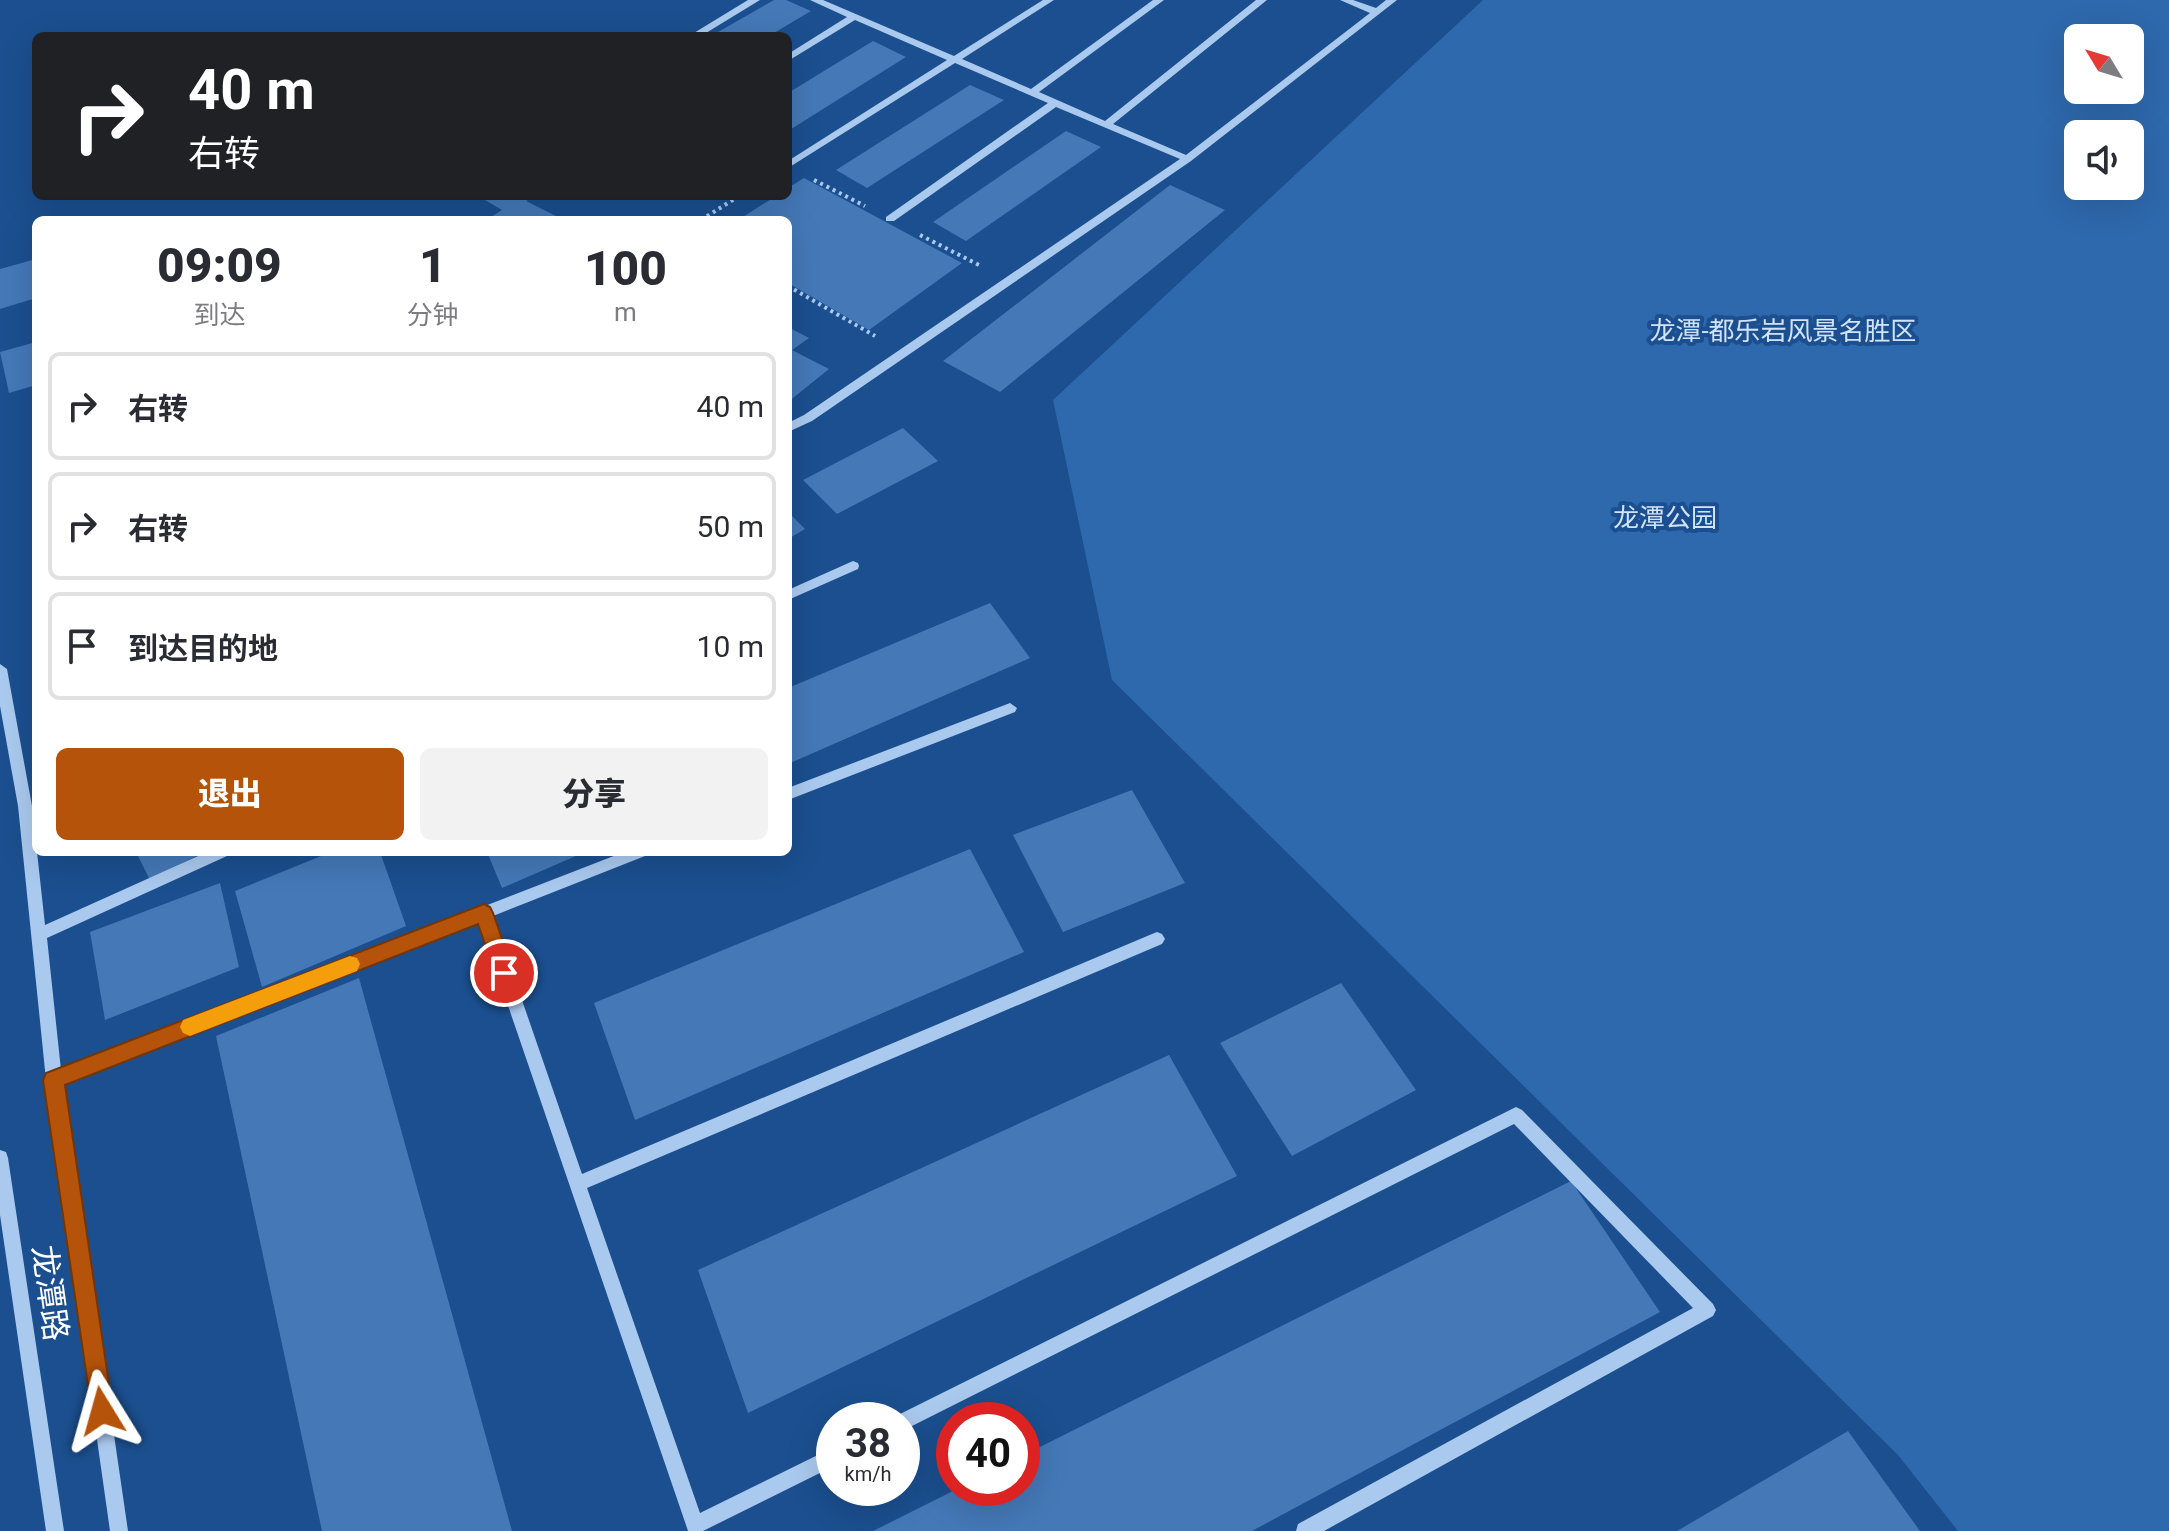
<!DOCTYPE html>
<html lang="zh">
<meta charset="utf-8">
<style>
body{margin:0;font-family:Roboto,"Noto Sans SC",sans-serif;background:#f2f2f3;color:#2b2b33;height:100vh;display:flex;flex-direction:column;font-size:30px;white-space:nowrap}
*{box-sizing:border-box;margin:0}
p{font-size:26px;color:#7c7c81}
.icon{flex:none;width:44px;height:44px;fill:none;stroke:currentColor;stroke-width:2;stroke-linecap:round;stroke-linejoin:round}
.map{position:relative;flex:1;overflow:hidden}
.panel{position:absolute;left:32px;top:216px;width:760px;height:640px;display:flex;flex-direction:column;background:#fff;border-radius:12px;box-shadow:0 8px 32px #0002}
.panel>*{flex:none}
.top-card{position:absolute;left:32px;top:32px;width:760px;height:168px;border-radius:12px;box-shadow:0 8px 32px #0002;background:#202124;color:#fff;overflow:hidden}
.needle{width:52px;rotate:308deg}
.buttons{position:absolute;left:2064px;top:24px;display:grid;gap:16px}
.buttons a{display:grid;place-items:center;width:80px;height:80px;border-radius:12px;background:#fff;box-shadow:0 8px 32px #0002;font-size:40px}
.speed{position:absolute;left:816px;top:1402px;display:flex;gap:16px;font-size:40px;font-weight:700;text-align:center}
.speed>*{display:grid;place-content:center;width:104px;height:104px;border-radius:50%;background:#fff;box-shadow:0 8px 32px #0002;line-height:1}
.speed small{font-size:20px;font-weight:400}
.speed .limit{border:12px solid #d22;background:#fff;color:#111}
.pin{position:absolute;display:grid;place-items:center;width:68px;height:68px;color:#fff;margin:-34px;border:4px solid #fff;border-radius:50%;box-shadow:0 2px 8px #0007}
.me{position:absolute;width:88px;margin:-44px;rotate:352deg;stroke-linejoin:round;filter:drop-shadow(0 0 6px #0008)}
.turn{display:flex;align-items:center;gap:28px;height:168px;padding:0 24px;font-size:36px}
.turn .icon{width:104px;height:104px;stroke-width:2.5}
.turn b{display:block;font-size:56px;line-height:68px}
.eta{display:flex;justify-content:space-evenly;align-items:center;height:136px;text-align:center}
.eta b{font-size:48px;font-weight:800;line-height:56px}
.button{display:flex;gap:16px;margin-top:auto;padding:16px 24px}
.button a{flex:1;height:92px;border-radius:12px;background:#b45309;color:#fff;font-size:32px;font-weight:800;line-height:92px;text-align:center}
.button a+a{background:#f2f2f3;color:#2b2b33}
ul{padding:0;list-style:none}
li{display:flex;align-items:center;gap:24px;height:108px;margin:0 16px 12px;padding:0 8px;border:4px solid #e1e1e2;border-radius:12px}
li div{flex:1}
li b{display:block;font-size:30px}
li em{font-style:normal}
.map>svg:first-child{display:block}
.green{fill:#2e69ad;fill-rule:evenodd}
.building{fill:#4478b7}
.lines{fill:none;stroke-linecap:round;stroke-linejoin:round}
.path{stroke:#a9c9ee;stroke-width:4;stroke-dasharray:3 4;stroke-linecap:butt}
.minor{fill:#a9c9ee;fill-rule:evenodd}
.route{fill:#b45309;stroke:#753606;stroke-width:2}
.slow{fill:#f59e0b}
.labels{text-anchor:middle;stroke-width:8;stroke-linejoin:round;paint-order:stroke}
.park-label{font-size:26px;fill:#cfe3fa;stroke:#1b4f8f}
.near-street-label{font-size:32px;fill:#fff;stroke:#1b4f8f}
</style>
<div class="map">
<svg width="2169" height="1531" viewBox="0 0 2169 1531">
<rect width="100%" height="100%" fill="#1b4f8f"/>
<path class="green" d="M1483,0H2169V1531H1958L1898,1455L1112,680L1053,400ZM2078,38H2130V90H2078ZM2078,134H2130V186H2078Z"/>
<path class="building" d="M774,0H786L811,11L769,36H711Z
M873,41L906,57L788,131V93Z
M970,85L1004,100L867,188L836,170Z
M1066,131L1101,147L966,241L933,222Z
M804,178L962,263L869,330L788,283V220H738L776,196H788V188Z
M1170,185L1225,210L1000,392L943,361Z
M491,196H535L526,201L558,217L553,220H486L502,210L485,200Z
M36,259V298L0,309V269Z
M788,327L809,338L792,350L829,369L788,402Z
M36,342V385L9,393L0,352Z
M903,428L938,461L837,514L803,480Z
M788,512L805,529L788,539Z
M990,603L1030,658L788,764V688Z
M1132,790L1185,883L1063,932L1013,835Z
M970,849L1024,952L635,1120L594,1003Z
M136,852H204L150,880Z
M331,852H380L406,926L262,987L235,891Z
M487,852H585L502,888Z
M220,883L239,967L105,1020L90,932Z
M359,978L512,1531H322L216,1036Z
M1341,983L1416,1090L1292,1156L1220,1043Z
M1169,1055L1237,1176L748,1413L698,1270Z
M1571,1181L1660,1312L1252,1531H873L959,1488H1022V1456Z
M1848,1431L1920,1531H1677Z"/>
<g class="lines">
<path class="path" d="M814,180L865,206
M701,220L739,196
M920,235L979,265
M788,286L875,336"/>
<path class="minor" d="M748,0H760L701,36H689Z
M810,0H823L954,56L1043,0H1054L962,59L1031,89L1153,0H1164L1039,92L1105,121L1256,0H1267L1113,124L1186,155L1370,13L1340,0H1353L1376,8L1386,0H1397L1191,161L812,421L788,432V423L804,415L1180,159L1056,107L894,221H886V217L1048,103L955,63L788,168V161L947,60L855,20L788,61V54L847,17Z
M853,561L858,563L859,566L858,569L788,600V590Z
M0,664L7,669L32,806L45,925L207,852H229L227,856L47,938L61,1070L624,852H647L645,856L493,916L582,1174L1152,934L1157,932L1162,934L1165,939L1162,944L587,1188L700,1513L834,1447V1466L703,1531H688L686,1525L479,921L63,1084L128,1531H110L46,1080L18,806L0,706Z
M1010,703L1017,708L1015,712L788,800V788Z
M1516,1107L1522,1110L1713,1304L1716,1310L1713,1316L1324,1531H1296L1298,1524L1693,1308L1514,1124L908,1428L902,1431V1420H894L896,1416Z
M0,1150L6,1152L8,1158L64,1531H46L0,1215Z"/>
</g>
<path class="route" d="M484,904L490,907L493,913L514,973L511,979L504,982L497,979L478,924L65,1085L113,1411L110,1419L102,1422L93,1419L43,1080L46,1073Z"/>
<path class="slow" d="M350,956L357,958L360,964L357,971L190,1036L183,1033L180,1027L183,1020Z"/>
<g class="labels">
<g class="park-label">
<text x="1783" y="340">龙潭-都乐岩风景名胜区</text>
<text x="1665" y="527">龙潭公园</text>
</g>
<g class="near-street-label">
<text transform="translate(50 1293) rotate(82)" y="11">龙潭路</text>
</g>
</g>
</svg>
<div class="buttons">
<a><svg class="needle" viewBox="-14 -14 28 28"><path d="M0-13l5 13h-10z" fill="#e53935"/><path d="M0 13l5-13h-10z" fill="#7c7c81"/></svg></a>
<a><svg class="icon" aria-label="sound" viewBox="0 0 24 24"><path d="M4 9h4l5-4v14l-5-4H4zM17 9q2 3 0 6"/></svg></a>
</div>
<div class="speed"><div>38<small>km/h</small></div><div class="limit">40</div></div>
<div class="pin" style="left:504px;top:973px;background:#d93025"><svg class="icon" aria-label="arrive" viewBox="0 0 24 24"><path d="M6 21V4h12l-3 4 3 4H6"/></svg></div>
<svg class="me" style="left:102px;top:1411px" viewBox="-20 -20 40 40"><path d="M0-17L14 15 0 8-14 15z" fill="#b45309" stroke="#fff" stroke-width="4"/></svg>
<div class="top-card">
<div class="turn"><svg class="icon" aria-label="right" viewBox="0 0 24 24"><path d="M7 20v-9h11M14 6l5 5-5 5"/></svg><div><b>40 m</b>右转</div></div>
</div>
<section class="panel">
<div class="eta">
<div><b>09:09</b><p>到达</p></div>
<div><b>1</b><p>分钟</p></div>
<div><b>100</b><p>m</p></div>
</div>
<ul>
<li><svg class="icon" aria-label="right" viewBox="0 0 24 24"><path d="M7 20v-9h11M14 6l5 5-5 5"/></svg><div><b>右转</b></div><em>40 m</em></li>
<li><svg class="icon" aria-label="right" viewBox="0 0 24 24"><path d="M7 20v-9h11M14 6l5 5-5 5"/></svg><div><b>右转</b></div><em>50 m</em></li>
<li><svg class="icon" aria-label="arrive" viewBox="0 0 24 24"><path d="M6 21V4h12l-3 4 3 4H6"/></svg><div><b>到达目的地</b></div><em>10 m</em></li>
</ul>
<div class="button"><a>退出</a><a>分享</a></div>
</section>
</div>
